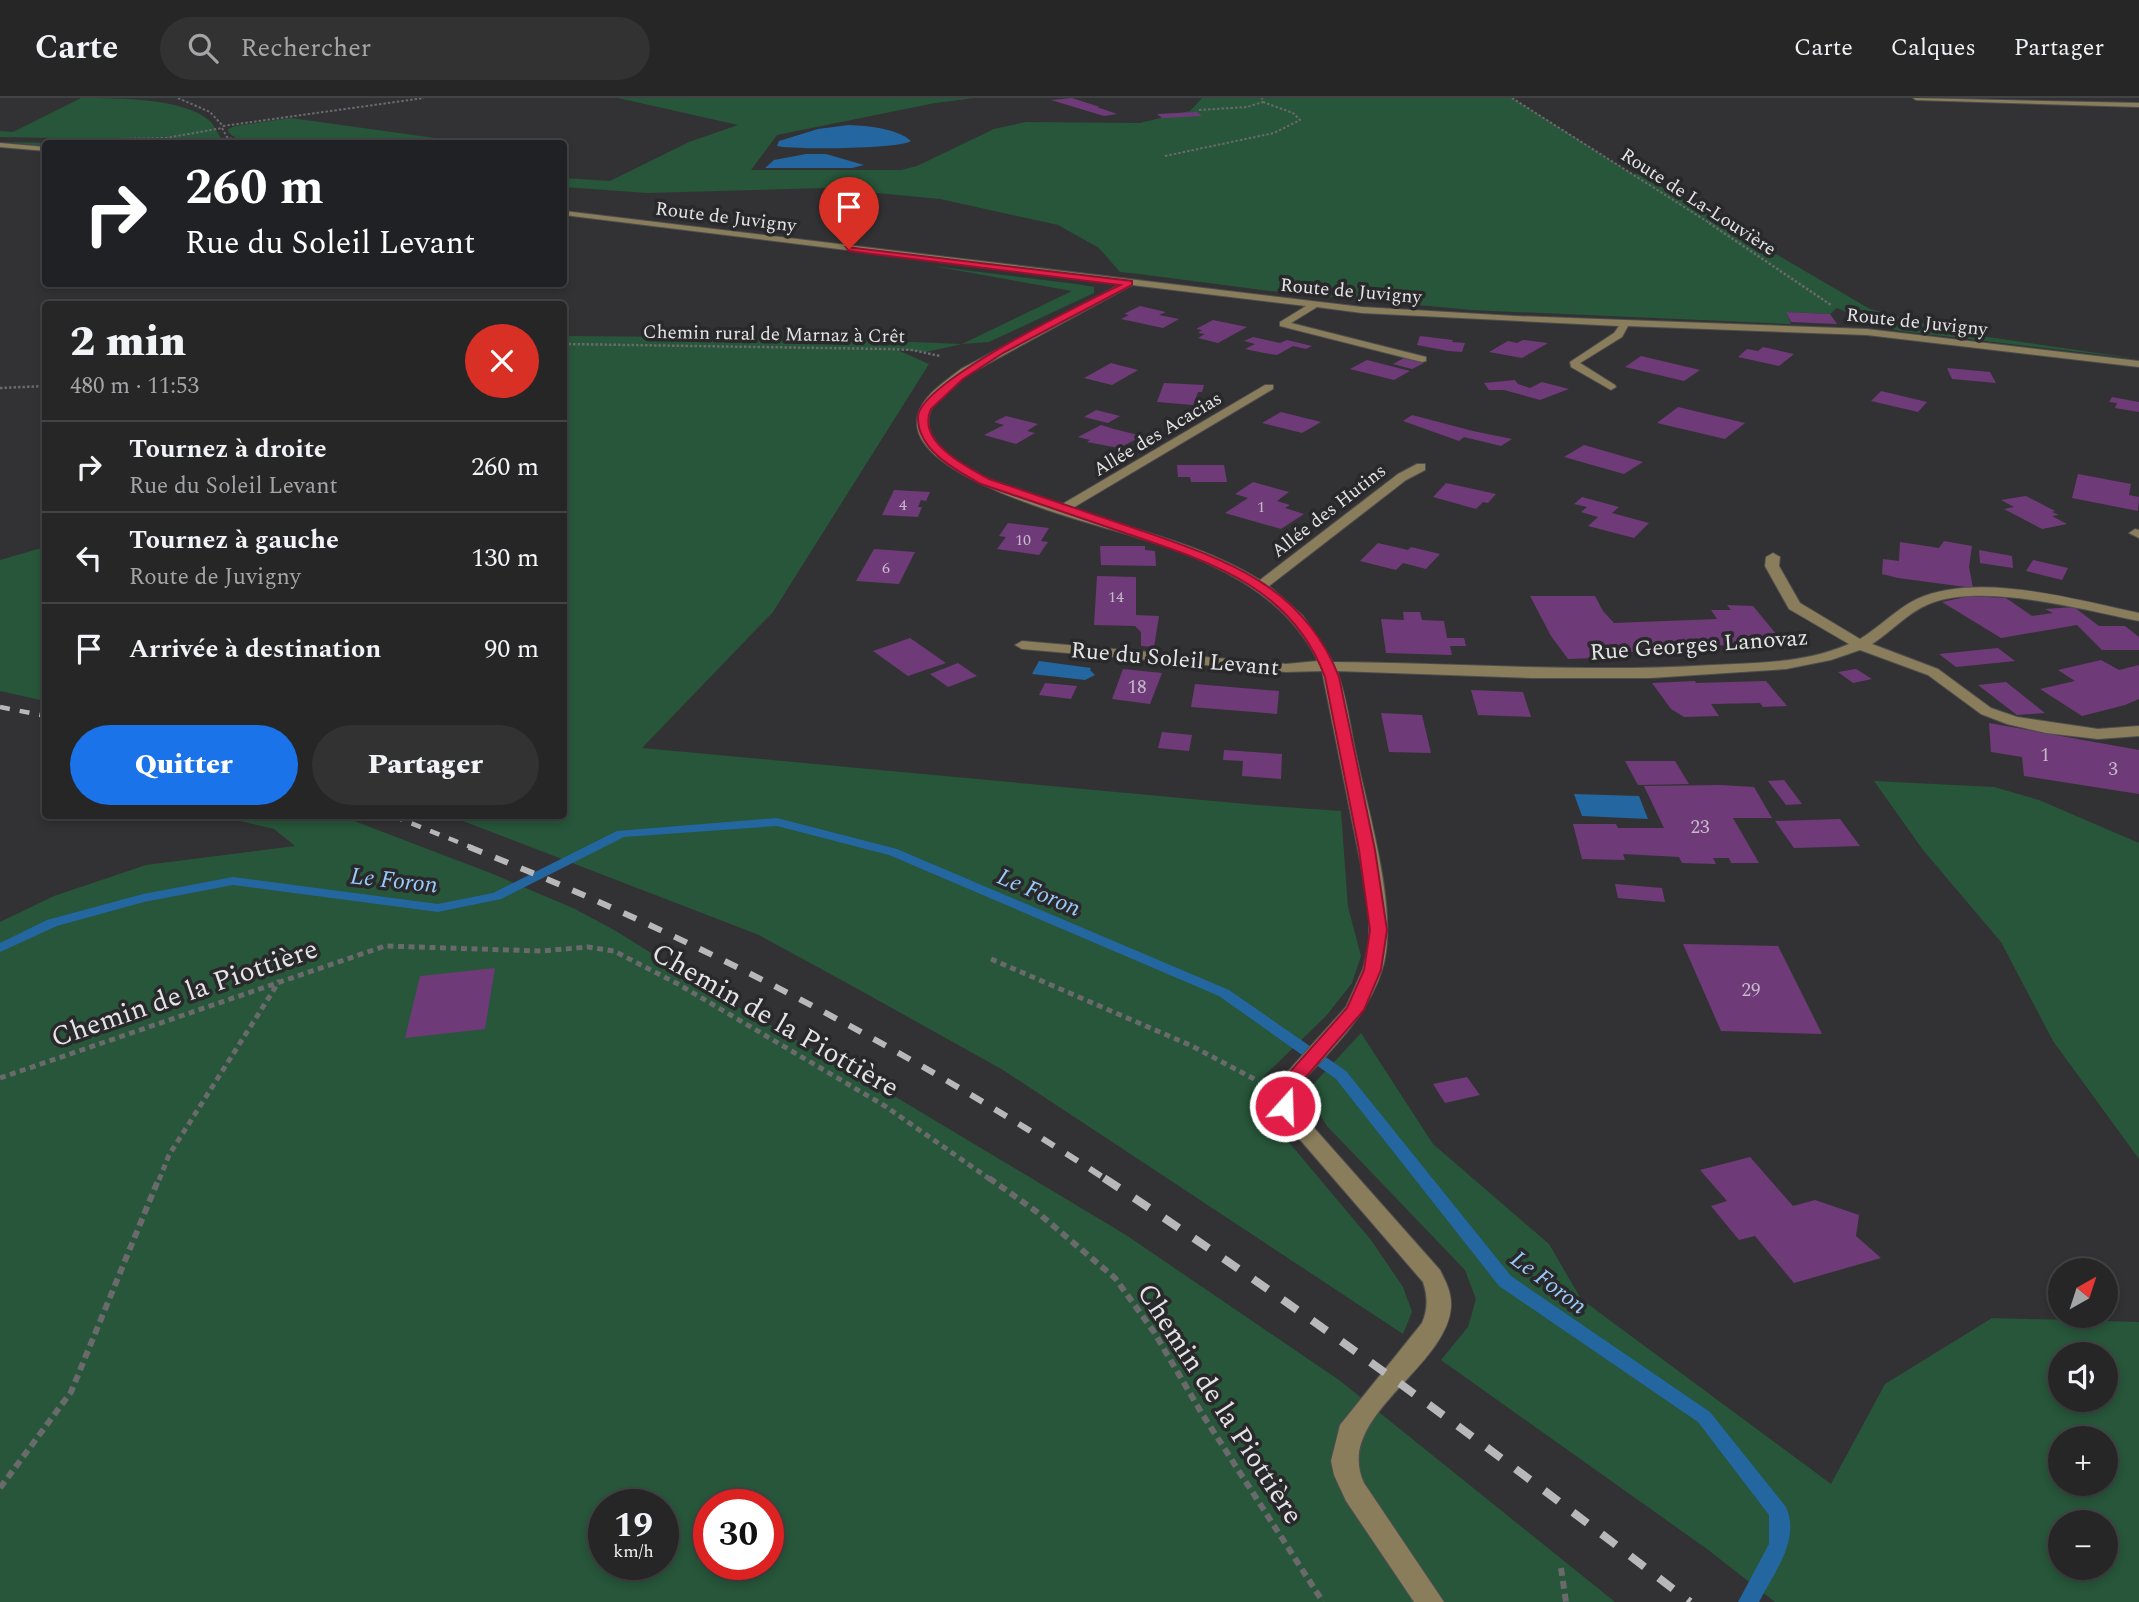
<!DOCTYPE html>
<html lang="fr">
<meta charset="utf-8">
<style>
body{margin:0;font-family:Spectral,serif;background:#323233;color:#f1f3f6;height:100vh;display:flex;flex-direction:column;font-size:26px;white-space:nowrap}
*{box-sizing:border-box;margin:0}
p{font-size:23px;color:#a4a5a7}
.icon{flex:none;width:38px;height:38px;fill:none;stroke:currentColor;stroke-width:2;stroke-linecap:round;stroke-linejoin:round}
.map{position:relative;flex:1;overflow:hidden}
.drawer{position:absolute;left:42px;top:203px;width:525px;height:518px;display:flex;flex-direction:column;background:#262627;border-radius:7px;box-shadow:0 4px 10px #0003,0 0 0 2px #424344}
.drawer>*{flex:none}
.hud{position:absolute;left:42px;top:42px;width:525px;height:147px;border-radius:7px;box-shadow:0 4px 10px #0003,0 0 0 2px #424344;background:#202124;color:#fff;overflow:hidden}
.needle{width:46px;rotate:39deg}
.controls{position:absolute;left:2048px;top:1160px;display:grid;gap:14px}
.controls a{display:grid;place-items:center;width:70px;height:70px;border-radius:50%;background:#262627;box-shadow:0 4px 10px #0003,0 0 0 2px #424344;font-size:35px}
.speed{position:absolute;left:588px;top:1391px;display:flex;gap:14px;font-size:35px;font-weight:700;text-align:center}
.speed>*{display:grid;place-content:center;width:91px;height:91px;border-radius:50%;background:#262627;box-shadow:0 4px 10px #0003,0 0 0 2px #424344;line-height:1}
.speed small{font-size:18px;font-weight:400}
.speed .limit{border:10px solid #d22;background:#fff;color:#111}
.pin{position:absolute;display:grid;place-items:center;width:60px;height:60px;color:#fff;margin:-72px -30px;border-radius:50% 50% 50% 0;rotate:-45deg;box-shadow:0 0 7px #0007}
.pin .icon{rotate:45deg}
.me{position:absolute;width:77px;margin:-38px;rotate:20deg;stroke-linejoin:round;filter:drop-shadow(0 0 5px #0008)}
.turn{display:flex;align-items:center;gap:24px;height:147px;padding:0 28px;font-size:32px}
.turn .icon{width:91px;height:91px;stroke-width:2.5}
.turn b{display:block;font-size:49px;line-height:60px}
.round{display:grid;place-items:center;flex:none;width:74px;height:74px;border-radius:37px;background:#323233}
.headline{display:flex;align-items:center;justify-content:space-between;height:119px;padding:0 28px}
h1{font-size:42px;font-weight:800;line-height:52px}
.button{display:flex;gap:14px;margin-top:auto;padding:14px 28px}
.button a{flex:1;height:80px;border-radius:42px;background:#1a73e8;color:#fff;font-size:28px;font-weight:800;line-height:80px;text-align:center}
.button a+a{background:#323233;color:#f1f3f6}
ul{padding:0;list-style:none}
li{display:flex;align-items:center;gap:21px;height:91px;padding:0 28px;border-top:2px solid #424344}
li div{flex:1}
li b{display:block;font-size:26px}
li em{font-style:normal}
header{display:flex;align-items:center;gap:42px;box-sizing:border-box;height:98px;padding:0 35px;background:#262627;border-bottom:2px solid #424344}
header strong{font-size:33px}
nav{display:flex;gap:38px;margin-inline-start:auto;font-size:24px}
.search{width:490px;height:63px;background:#323233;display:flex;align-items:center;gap:18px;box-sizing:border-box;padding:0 24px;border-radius:38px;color:#a4a5a7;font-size:26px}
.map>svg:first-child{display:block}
.green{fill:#27563a;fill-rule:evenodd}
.water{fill:#2466a0}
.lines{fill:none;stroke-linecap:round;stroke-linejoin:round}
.stream{fill:#2466a0;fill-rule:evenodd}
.building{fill:#6e3b78}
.minor-casing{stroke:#4e4e50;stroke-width:2}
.path-far3{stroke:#6a696b;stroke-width:2;stroke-dasharray:2.5 2;stroke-linecap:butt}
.path-far2{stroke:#6a696b;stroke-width:2.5;stroke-dasharray:2.5 2;stroke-linecap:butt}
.path-far1{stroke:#6a696b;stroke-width:5;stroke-dasharray:6 4.5;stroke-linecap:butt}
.path{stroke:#6a696b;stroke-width:6;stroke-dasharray:8 5;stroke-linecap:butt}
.minor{fill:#8a7d5b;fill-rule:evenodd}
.rail-far2{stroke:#b8b7b9;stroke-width:4.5;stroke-dasharray:10 10;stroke-linecap:butt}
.rail-far1{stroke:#b8b7b9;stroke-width:6;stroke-dasharray:14 14;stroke-linecap:butt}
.rail{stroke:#b8b7b9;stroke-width:8;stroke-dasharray:18 18;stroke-linecap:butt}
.route{fill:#e11d48;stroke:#92132f;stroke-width:2}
.labels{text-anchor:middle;stroke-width:7;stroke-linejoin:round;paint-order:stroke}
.far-number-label{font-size:16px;fill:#c6b9ca}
.far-street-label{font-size:19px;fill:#e4e3e5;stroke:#29282a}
.number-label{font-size:19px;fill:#c6b9ca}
.street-label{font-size:23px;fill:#e4e3e5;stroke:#29282a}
.water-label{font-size:24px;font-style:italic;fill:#9acafb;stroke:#29282a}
.near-street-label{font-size:28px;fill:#e4e3e5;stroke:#29282a}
</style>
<header>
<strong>Carte</strong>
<div class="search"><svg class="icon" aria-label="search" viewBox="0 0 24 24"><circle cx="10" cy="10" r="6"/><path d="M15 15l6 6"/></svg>Rechercher</div>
<nav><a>Carte</a><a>Calques</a><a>Partager</a></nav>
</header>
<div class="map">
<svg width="2139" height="1504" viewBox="0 0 2139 1504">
<rect width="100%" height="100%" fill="#323234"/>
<path class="green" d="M81,0C119,0 186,0 211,24C215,29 218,36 222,42L234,45L46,46L45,48L4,44L49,45L66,41H112L0,39V33L13,34Z
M618,0H975L935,5L777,37L751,72H901L917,68L994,31L1026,24L1140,25L1190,13L1202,0H1512L1632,76H1639L1870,211L1960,235L2139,261L1900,233L1874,226L1837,210L1830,216L1786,214L1791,226L1471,212L1270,193L1139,176L1120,174L1099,150L1058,127L940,101L824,90L647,95L564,89V80L610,83L689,44L738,27Z
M291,20L471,45L253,46L238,42L228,34V31L235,28Z
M933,168L1076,186L1094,189V195L989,244L962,246L926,254L895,251L929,266L773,514L642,650L1257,707L1341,713L1348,809L1361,858L1352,885L1326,918L1264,978L1256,1005L1371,1142L1403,1189L1412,1214L1403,1236L1003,972L856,890L759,837L450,718H564V238L815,240L962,246L1072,193Z
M45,449H46L45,603L0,593V462Z
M1874,683L1994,689L2039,702L2139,745V1061L2053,943L2001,844L1923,752Z
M219,718H341L493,776L575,811L616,833L728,903L879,989L1126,1137L1339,1282L1615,1504H0V824L54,798L146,767L295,748L274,731ZM604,1407H663V1466H604ZM709,1407H768V1466H709Z
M1361,935L1433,1046L1549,1146L1581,1201L1831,1386L1885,1286L1992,1220L2139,1224V1504H1775L1707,1451L1441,1262L1468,1229L1476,1201L1465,1172L1327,1028L1306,994ZM2060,1256H2105V1302H2060ZM2060,1340H2105V1386H2060ZM2060,1424H2105V1470H2060Z"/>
<path class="water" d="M849,27C867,28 897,30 911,43C900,51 793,52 777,48L779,43L818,31Z
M806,56H826L864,67L852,70H765L774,62Z
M1039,563L1091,570L1090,572L1095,577L1085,582L1032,576Z
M1574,696L1639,698L1648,721L1582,718Z"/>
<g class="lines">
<path class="stream" d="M777,720L897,751L1229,892L1346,973L1511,1178L1710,1314L1786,1409C1801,1442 1773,1476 1759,1504H1738L1769,1446V1417L1698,1324L1499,1188L1336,981L1219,898L889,757L777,728L624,739L501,801L438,814L233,787L144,804L57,828L0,854V845L47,822L143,796L233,779L438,806L493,795L617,733Z"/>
</g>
<path class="building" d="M1072,0L1100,9H1097L1117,16L1104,18L1051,2Z
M1197,14L1202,18L1162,20L1157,16Z
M1140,208L1166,214L1159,217L1179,221L1163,230L1121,221L1129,217L1124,216Z
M1786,214L1830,216L1837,226L1791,224Z
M1213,222L1247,229L1218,245L1198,240L1205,236L1198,235L1202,232L1196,231Z
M1420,238L1453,242L1452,244L1465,245L1462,254L1448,253L1417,247Z
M1253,239L1280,245L1287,242L1312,248L1306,251L1293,248L1277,257L1264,255L1245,251L1255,246L1244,243Z
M1523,242L1548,245L1522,260L1489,254L1508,243L1517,245Z
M1763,249L1794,256L1779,268L1738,259L1747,251L1758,253Z
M1641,258L1700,272L1684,283L1625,269Z
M1404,260L1424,265L1412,271L1393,266Z
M1367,262L1410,273L1394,282L1350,271Z
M1111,265L1138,272L1112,287L1084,280Z
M1947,270L1990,274L1996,285L1952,281Z
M1515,282L1518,286L1530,290L1542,284L1569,291L1540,302L1504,292H1489L1484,285Z
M1164,285L1204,287L1202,294H1198L1193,307L1157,304Z
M1881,293L1927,304L1918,314L1871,303Z
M2112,299L2139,304V314L2115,310L2117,305L2109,304Z
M1678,309L1745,325L1725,341L1657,325Z
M1096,312L1120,318L1108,325L1084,319Z
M1281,314L1321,324L1302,335L1262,325Z
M1412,317L1473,333L1512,341L1501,348L1464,339L1459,343L1403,323Z
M1006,318L1038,326L1027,333L1035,335L1016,346L984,337L1004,327L994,324Z
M1101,327L1114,331L1142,338L1119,350L1087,344L1090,342L1078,339Z
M1584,347L1643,364L1624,376L1564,359Z
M1177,367H1224L1227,384H1191L1190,379H1178Z
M2078,376L2131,386L2129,397L2139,399L2138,413L2072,400Z
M1253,384L1289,394L1277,403L1290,407L1285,410L1304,416L1281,431L1225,415L1248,400L1235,396Z
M1446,385L1496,396L1488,405L1483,404L1476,411L1433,399Z
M894,392L930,394L926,403L921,402L918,409H922L918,419L882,417Z
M2026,398L2055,413L2052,414L2059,417L2052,418L2067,426L2042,431L2004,411L2014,409L2001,402Z
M1582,399L1619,409L1612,415L1649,425L1634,440L1588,428L1598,419L1581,414L1587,409L1574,406Z
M1008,425L1049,430L1041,443L1048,444L1039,457L997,451L1006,439L999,438Z
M1944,443L1972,448L1969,469L1973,490L1898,480L1882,476L1883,461L1899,463L1900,444L1939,450Z
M1378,445L1408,452L1411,449L1440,456L1426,471L1403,465L1396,472L1360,463Z
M1100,448H1145V452L1155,453L1156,468L1101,467Z
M874,451L915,454L899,486L856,483Z
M1979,452L2012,458L2013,470L1980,465Z
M2033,462L2068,470L2062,482L2026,473Z
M1097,478L1136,479V517L1159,518L1154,549L1141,548V534L1135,528L1094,527Z
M1530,498H1595L1603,513L1614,525L1717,521L1711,512H1731L1727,507L1753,508L1781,542L1736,544L1740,547L1661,548L1664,552L1618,555L1622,559L1568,561L1551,538Z
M1970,498L2006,500L2032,518L2053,515L2045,511L2074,509L2099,528H2125L2139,539V552H2102L2077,527L2001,540L1942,504Z
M1403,514H1420L1422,522L1444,523L1447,540H1464L1466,548H1450L1452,557L1386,555L1381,521L1404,522Z
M910,540L946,565L908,578L873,553Z
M1998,550L2015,563L1956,569L1939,556Z
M2101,562L2119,572L2139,567V601L2125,607L2082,618L2040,591L2075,583L2058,572Z
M958,565L977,578L948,589L930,576Z
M1123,571L1162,575L1150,606L1112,601Z
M1856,571L1872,581L1853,585L1838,574Z
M1695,583L1696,585L1766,583L1787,608L1763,609L1760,605L1711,606L1719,618L1684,619L1671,611L1652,585Z
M2006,584L2045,615L2017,617L1978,587Z
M1045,585L1077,588L1071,601L1039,597Z
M1195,586L1279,593L1277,616L1191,609Z
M1471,592L1523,594L1531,619L1478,617Z
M1381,615L1422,617L1431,655L1389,654Z
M1989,625L2139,652V696L2024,678L2022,659L1991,654Z
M1162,634L1192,637L1189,653L1158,650Z
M1224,652L1282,656L1281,681L1242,678L1243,663L1223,662Z
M1625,663H1675L1689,686L1638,687Z
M1784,682L1802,706L1786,707L1768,683Z
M1720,687L1754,689L1772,720H1733L1759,765H1731L1729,760H1713L1716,766L1682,765L1679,759L1623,756L1625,762L1582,761L1573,726H1616L1618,730H1664L1644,688Z
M1840,721L1860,748L1794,750L1775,723Z
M1615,786L1662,790L1665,804L1618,800Z
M1683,846L1778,848L1822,936L1721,933Z
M495,870L485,931L405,940L420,878Z
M1467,979L1480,997L1445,1005L1433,986Z
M1750,1059L1793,1108L1815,1102L1859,1117L1856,1138L1881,1160L1794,1185L1755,1138L1739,1142L1711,1108L1727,1103L1700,1072Z"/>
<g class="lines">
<g class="minor-casing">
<path id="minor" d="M1913,0L2139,5V9L1916,2Z
M0,45L46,49V53L0,49Z
M564,113L1362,209L1515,218L1867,231L2139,263V269L1867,237L1628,228L1622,239L1580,265L1615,287L1616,289L1611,292L1571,269L1570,264L1614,235L1619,228L1362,215L1317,209L1291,225L1426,259V263L1422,264L1280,228V224L1306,208L1132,187L969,276C955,286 933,300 929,318C920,363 1027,398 1059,408L1265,287H1273V291L1071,411C1135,432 1202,446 1260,482L1398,376L1417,366H1425V372L1406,382L1269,488L1303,518L1333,564C1461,565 1583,575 1712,567C1758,565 1806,565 1849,546L1789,511L1765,468L1766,459L1773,455L1780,459L1779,468L1800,505L1860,541C1880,529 1896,511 1917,501C1978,473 2076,502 2139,515V523C2085,512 1981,484 1929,506C1907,515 1891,534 1872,546L1938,571L1991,610L2017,619L2098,631L2139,628V638L2098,641L2046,635L2007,626L1981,616L1928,577L1860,552L1831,562L1786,571L1650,580H1531L1337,573C1347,599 1350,629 1356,656C1368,714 1400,817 1382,872C1367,919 1331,952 1298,988L1295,999L1300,1014L1440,1172C1446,1184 1452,1195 1451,1209C1447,1270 1333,1319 1364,1385L1444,1504H1414L1346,1403L1334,1377L1331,1363L1340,1327L1422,1225C1428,1211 1428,1199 1423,1184L1283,1022L1273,999L1282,980L1346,909L1363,871L1369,845V817L1363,777L1322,573L1286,574L1022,551L1015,547L1022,543L1286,566L1318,563C1294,516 1256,488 1209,466C1187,455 1163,447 1139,440C1097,426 901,380 918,317C923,297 946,283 961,271L1121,186L564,117Z
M2135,431L2139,432V440L2129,435Z"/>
</g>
<path class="path-far3" d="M178,0L210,14L223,28L424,0
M1512,0L1711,126
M1199,12L1247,9L1263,4L1262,0
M222,30L227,39L244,46
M66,42L166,40L222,30
M1165,58L1274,35L1300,22L1293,15L1263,4"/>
<path class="path-far2" d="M1709,125L1831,207
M564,246L889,251L912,252L940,258
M0,290L46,288"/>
<path class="path-far1" d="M991,861L1192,948L1256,982
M0,980L385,848L541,853L588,849L614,853L678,886L885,1008L991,1082
M159,1082L169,1057L280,882"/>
<path class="path" d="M989,1080L1037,1114L1115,1180L1154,1234L1201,1314L1323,1504
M0,1390L71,1294L159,1080
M1561,1470L1566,1504"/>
<use href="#minor" class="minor"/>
<path class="rail-far2" d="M0,609L46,618
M393,718L473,750"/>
<path class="rail-far1" d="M469,749C692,838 906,950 1107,1082"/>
<path class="rail" d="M1104,1080C1306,1213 1499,1356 1690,1504"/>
</g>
<path class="route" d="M846,149L1132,183V187L1003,255L963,281L931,311C916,344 967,369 989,381C1036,397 1083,413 1131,429C1220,460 1302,484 1339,579L1375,752L1387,832L1381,872L1364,912L1298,988L1292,1013H1279C1273,1002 1276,995 1280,985L1347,910L1364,872L1370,832L1359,752L1325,579C1291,487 1207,463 1122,434C1075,418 1028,402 981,386C957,373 917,352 918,319C919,284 1086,204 1120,187L849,153Z"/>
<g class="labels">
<g class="far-number-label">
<text x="903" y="412">4</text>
<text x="1261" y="414">1</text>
<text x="1023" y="447">10</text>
<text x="886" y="475">6</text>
<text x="1116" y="504">14</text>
</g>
<g class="far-street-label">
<text transform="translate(1699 103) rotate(33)" y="7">Route de La-Louvière</text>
<text transform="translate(726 118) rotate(7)" y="7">Route de Juvigny</text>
<text transform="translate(1351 192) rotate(5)" y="7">Route de Juvigny</text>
<text transform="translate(1917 223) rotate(6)" y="7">Route de Juvigny</text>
<text transform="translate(774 235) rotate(1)" y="7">Chemin rural de Marnaz à Crêt</text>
<text transform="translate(1157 335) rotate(-31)" y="7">Allée des Acacias</text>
<text transform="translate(1328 412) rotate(-38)" y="7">Allée des Hutins</text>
</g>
<g class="number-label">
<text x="1137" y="595">18</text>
<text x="2045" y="663">1</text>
<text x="2113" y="677">3</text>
<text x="1700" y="735">23</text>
<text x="1751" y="898">29</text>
</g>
<g class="street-label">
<text transform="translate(1699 546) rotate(-4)" y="8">Rue Georges Lanovaz</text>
<text transform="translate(1175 560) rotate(5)" y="8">Rue du Soleil Levant</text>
</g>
<g class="water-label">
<text transform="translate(394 782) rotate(6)" y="8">Le Foron</text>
<text transform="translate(1039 794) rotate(23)" y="8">Le Foron</text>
<text transform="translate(1549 1184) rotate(37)" y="8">Le Foron</text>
</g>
<g class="near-street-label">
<text transform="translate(184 894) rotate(-19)" y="10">Chemin de la Piottière</text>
<text transform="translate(776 921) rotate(30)" y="10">Chemin de la Piottière</text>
<text transform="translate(1221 1305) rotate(57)" y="10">Chemin de la Piottière</text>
</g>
</g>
</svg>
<div class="controls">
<a><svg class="needle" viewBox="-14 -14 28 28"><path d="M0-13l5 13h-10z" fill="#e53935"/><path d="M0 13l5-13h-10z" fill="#a4a5a7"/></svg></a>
<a><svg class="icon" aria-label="sound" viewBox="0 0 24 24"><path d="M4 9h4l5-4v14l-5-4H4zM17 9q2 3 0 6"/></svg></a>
<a>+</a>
<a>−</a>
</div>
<div class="speed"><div>19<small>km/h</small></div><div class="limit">30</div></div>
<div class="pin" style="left:849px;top:151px;background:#d93025"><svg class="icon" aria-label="arrive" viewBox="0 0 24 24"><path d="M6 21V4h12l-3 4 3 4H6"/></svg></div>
<svg class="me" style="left:1285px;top:1008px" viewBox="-20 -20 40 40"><circle r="17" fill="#e11d48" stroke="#fff" stroke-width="3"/><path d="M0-11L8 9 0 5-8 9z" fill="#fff"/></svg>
<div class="hud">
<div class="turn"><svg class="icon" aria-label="right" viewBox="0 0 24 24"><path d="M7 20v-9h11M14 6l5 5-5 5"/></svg><div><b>260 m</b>Rue du Soleil Levant</div></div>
</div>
<section class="drawer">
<div class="headline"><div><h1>2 min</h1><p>480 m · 11:53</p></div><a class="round" style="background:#d93025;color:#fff"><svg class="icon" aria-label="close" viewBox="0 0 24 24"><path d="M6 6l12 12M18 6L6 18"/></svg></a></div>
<ul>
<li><svg class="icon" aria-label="right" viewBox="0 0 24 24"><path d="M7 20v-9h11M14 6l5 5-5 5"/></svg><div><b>Tournez à droite</b><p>Rue du Soleil Levant</p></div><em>260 m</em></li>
<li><svg class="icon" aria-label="left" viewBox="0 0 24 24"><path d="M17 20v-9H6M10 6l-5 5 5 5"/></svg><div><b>Tournez à gauche</b><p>Route de Juvigny</p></div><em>130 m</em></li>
<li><svg class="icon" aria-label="arrive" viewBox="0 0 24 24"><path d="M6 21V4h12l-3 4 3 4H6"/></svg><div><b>Arrivée à destination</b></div><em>90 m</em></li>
</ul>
<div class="button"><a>Quitter</a><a>Partager</a></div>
</section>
</div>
